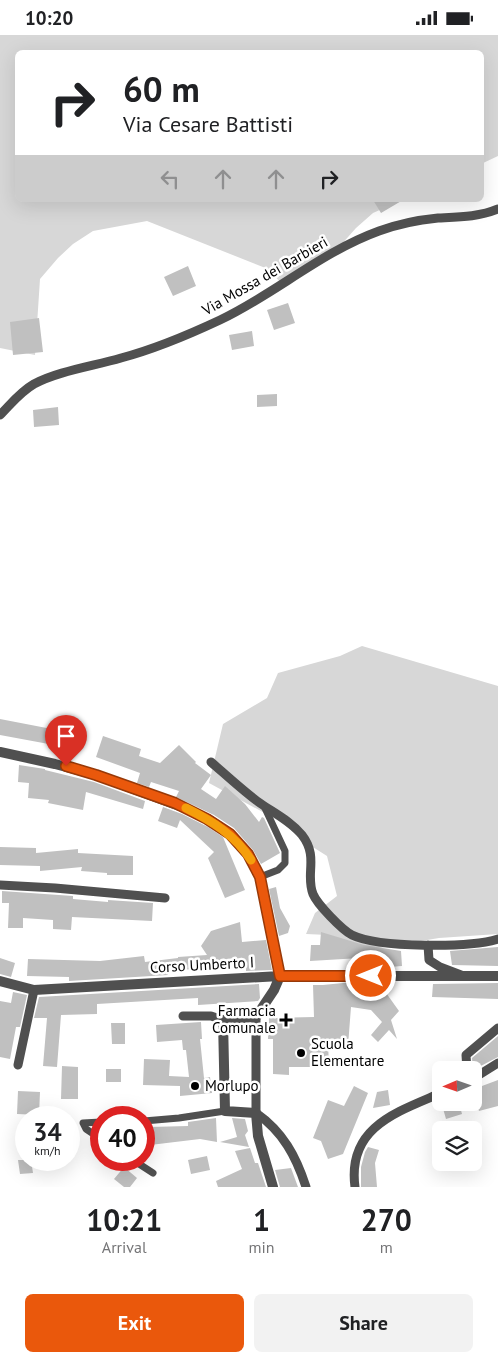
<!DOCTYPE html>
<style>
body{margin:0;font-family:"PT Sans",sans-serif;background:#f2f2f2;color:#202124;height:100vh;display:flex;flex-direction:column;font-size:19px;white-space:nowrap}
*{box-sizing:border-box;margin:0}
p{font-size:16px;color:#757577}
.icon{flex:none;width:28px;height:28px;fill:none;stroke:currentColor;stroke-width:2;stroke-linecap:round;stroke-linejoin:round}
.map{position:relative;height:1152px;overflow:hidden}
.drawer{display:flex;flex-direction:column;background:#fff;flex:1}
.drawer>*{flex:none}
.top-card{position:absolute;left:15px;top:15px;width:469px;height:152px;border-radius:8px;box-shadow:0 5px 20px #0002;background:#fff;color:#202124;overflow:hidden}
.needle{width:32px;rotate:268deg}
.controls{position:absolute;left:432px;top:1026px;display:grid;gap:10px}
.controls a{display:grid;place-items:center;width:50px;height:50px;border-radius:8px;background:#fff;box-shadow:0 5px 20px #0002;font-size:25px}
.speed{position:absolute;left:15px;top:1071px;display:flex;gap:10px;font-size:25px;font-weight:700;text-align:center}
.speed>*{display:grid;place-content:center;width:65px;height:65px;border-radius:50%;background:#fff;box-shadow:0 5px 20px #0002;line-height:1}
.speed small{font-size:12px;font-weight:400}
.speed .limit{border:8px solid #d22;background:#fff;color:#111}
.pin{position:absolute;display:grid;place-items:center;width:42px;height:42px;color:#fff;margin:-51px -21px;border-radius:50% 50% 50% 0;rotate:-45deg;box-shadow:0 0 5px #0007}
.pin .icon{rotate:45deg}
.me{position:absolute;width:55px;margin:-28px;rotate:270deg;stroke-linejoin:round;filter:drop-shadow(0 0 4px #0008)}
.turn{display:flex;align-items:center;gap:18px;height:105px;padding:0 25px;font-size:22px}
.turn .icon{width:65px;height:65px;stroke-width:2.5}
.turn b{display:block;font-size:35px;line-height:42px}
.lanes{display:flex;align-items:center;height:48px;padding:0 25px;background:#0003;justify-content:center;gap:25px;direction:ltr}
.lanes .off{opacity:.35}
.eta{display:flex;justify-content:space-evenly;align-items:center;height:85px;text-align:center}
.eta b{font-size:30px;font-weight:600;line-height:35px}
.action{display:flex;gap:10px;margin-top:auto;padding:10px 25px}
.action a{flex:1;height:58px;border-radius:8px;background:#ea580c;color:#fff;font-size:20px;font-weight:600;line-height:58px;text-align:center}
.action a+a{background:#f2f2f2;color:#202124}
.status{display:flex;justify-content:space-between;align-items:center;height:35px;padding:0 25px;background:#fff;direction:ltr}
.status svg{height:14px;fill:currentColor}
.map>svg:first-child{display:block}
.green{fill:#d7d7d7}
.building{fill:#c0c0c0}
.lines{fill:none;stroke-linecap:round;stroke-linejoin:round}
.pedestrian{stroke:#505050;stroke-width:7}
.minor{stroke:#505050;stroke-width:9}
.tertiary{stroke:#505050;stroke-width:10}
.route-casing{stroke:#983908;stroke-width:12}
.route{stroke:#ea580c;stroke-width:9}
.slow{stroke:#f59e0b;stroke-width:9}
.poi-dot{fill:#000;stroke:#fff;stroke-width:2}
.labels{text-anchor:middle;stroke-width:5;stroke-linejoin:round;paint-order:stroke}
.street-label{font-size:15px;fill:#000;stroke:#fff}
.poi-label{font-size:15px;fill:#000;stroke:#fff;text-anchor:start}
</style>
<div class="status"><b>10:20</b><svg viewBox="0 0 49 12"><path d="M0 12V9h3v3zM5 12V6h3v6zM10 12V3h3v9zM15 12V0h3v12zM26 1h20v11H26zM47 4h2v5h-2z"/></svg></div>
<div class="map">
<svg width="498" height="1152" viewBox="0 0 498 1152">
<rect width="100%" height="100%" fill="#fff"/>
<path class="green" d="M0,0H498V121L481,129V18H18V165H402L373,178L356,193L340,211L283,250L268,234L147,186L93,196L73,209L58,223L40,244L35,320L0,313Z
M362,611L498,651V899L439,903L349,918L328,900L306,899L315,878L337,861L327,821L305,807L283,788L209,748L223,689L267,663L278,638L340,621Z"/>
<path class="building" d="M373,165H403L381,178Z
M188,231L196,251L173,261L164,242Z
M288,268L295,288L274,295L267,275Z
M39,283L43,317L13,320L10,287Z
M252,296L254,311L232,315L229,300Z
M277,359V371L257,372V360Z
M58,372L59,390L34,392L33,375Z
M0,684L57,695L54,710L0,700Z
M103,701L141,714L139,721L160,728L179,710L196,727L195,728L211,740L201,754L216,764L225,751L245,769L259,787L262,782L264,783L280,818L261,829L253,815L234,793L214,780L176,762L179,756L151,747L149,752L137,748L140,738L96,722Z
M19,730L45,734V735L94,747L145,766L143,774L86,757L83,775L48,768L49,765L28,763L29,748L18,747Z
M163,772L182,779L208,792L223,802L245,855L225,863L208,823L214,817L180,785L177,793L158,786Z
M0,812L36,813V818L78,814V818L133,821V840H107V838L81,836L82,832L40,836V831L0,830Z
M276,852L280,873L290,891L288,898L279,901L269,854Z
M2,856L73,861V864L108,867V865L153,868L152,886L72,882L71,895L53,894V885L23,883V893H8L9,868H2Z
M240,887L242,907L266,905L272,935L246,936V929L232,930V926L217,932L168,936V940L69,946V942L27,941L28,924L100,926L144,921L145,927L178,923V922L207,920L201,911L211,896Z
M321,897L364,910L401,916L402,931L377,933V922L310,926L311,910H320Z
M498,912V931L452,930L450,916Z
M0,923L15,928L11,942L0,939Z
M343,948H373L384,955L399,976L391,985L397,1004L389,995L378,1007L371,1000L382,987L371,975L351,972L348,1011L328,1007L329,1032H289V1040L273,1039V1004H268L269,983L314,982L313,950H323Z
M498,948V964L432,962L433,949Z
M259,949L260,963L258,966L198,970V963L97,969V979L61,980L57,1032L43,1031L47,983H34L39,962Z
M13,957L27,960L20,992H16L10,1024L0,1022V966L11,968Z
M201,987L202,1004H200L204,1043L210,1042L212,1058L180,1061V1051L143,1050L144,1024L170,1025L169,1041L189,1042L186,1015H183L182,1005L157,1007L156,990Z
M111,988H125V1009H112Z
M498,1001V1022L473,1035L472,1023Z
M62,1031L78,1032V1064H61Z
M106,1034H121V1047H106Z
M498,1045V1071L479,1076L474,1060V1054Z
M354,1051L368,1058L343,1119L328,1124L321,1106L313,1103L328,1065L344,1071Z
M388,1055L390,1070L373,1073L377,1057Z
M18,1056L40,1057L39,1080L17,1079Z
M449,1068H459L462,1079L446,1084L442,1070Z
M216,1083L217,1107L200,1104L150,1110L149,1092L188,1091V1087Z
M232,1083L245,1084L248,1096L245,1100L249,1112L220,1107L237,1102Z
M368,1112L379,1115L375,1128L377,1152H361V1132L365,1117Z
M250,1113L255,1128H258L266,1152H218L216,1146L242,1134L235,1116Z
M207,1121L210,1135L191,1139L188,1125Z
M18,1125H31L33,1138L20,1139Z
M124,1132L137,1143L130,1152H124L114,1144Z
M291,1133L298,1152H280L275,1135Z"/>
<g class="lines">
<path class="pedestrian" d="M260,842L278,835L285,828V816L264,771
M144,1086L179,1083L225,1076
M101,1087L83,1088L86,1094L101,1104
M133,1125L153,1138"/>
<path class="minor" d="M0,380C11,369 20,357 34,349C58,336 94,331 121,323C155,314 188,300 220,285C275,259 321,217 379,196C398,189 418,185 438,183C459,182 479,182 498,174
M211,727C226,740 241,754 257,766C272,777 291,786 302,800C319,822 305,839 313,859C317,869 342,895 352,900C379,913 469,913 498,904
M0,850L55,853L165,863
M428,910L429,925L440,932L461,940
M183,981H211L223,985
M256,982V1078C283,1097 296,1121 306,1152
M18,1030L34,955
M467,1035L466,1020L498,993
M474,1043L498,1028
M355,1152C347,1092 397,1077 441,1058"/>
<path class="tertiary" d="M0,717L55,729L96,740L185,773L211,786L230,799L248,819L260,842L280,941
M0,946L34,955L280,941H498
M273,1152L258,1101L256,1078L225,1076L223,985L256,982L274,955L280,941"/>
</g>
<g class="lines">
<g class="route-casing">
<path id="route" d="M66,731L96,740L175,768L207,784L230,799L248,819L260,842L280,941H371"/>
</g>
<use href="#route" class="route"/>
<path class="slow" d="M186,773C212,786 235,800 251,825"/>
</g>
<g class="poi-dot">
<path d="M283.5 977.5h5v5h5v5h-5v5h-5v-5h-5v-5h5z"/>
<circle cx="301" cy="1018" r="5"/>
<circle cx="195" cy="1051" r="5"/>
</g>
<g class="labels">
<g class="street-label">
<text transform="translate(265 241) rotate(-30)" y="5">Via Mossa dei Barbieri</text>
<text transform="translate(202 930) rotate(-3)" y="5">Corso Umberto I</text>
</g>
<g class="poi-label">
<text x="276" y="981" text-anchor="end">Farmacia<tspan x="276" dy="17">Comunale</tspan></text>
<text x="311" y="1014">Scuola<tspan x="311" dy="17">Elementare</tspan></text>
<text x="205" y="1056">Morlupo</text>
</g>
</g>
</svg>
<div class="controls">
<a><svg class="needle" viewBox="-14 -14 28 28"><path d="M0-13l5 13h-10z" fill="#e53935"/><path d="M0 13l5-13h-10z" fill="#757577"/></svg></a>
<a><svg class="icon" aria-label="layers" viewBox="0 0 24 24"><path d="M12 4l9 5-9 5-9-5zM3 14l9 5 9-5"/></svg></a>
</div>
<div class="speed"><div>34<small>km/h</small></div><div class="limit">40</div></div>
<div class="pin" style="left:66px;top:731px;background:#d93025"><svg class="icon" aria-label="arrive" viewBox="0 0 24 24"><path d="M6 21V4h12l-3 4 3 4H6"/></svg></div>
<svg class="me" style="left:371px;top:941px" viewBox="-20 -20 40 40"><circle r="17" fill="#ea580c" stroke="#fff" stroke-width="3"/><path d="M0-11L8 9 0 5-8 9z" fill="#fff"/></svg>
<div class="top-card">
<div class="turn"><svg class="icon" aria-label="right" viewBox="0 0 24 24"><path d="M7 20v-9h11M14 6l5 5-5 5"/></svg><div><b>60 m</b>Via Cesare Battisti</div></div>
<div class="lanes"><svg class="icon off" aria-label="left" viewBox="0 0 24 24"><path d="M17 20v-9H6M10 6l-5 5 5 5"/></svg><svg class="icon off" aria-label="ahead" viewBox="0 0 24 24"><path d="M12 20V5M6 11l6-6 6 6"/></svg><svg class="icon off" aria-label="ahead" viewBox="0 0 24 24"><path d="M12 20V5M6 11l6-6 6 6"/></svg><svg class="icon" aria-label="right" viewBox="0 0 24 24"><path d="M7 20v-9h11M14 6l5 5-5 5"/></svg></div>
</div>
</div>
<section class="drawer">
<div class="eta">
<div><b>10:21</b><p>Arrival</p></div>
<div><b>1</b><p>min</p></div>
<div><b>270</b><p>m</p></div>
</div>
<div class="action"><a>Exit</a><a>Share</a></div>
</section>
